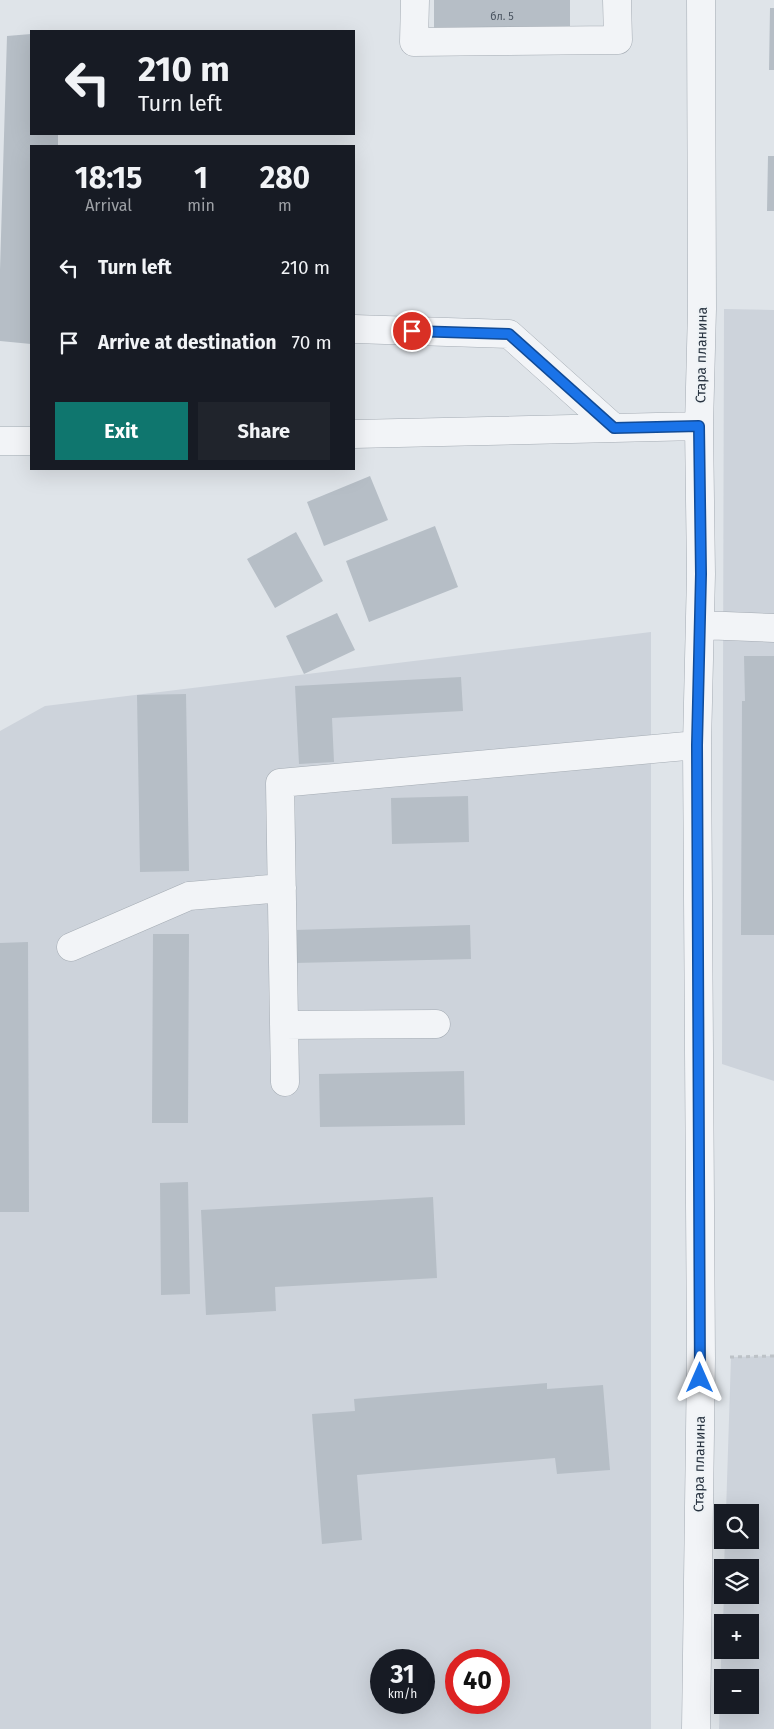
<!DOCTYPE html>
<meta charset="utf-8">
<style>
body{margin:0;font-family:"Fira Sans",sans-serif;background:#20242c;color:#f1f3f6;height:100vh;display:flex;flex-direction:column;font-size:19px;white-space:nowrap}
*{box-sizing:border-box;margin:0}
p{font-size:16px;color:#9ea1a6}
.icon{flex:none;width:28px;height:28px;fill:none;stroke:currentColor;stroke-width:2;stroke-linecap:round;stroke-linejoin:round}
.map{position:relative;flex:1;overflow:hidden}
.side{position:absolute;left:30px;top:145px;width:325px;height:325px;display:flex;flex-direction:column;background:#171b24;border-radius:0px;box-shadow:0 5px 20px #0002}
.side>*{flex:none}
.banner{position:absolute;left:30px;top:30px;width:325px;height:105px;border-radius:0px;box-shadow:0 5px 20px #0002;background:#171b24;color:#f1f3f6;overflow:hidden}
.tools{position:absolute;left:714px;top:1504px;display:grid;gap:10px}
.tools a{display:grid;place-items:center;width:45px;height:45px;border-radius:0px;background:#171b24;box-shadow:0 5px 20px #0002;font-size:25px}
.speed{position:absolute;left:370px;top:1649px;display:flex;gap:10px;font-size:25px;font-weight:700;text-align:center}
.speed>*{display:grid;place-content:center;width:65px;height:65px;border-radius:50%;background:#171b24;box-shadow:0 5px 20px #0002;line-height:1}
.speed small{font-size:12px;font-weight:400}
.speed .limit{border:8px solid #d22;background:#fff;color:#111}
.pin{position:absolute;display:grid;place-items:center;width:42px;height:42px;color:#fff;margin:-21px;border:2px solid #fff;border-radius:50%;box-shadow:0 1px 5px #0007}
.me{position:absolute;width:55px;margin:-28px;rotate:0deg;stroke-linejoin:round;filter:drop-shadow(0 0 4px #0008)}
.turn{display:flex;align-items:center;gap:18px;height:105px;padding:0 25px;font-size:22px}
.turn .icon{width:65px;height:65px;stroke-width:2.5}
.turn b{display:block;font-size:35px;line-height:42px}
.eta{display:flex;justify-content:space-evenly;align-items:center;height:85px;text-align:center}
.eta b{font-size:30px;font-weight:700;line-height:35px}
.button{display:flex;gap:10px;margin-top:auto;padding:10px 25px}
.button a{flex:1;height:58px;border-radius:0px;background:#0f766e;color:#fff;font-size:20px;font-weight:700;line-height:58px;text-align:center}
.button a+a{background:#20242c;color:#f1f3f6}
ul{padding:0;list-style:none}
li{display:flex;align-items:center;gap:15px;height:75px;padding:0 25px}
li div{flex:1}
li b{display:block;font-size:19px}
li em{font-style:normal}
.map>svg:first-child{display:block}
.built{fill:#cdd3db;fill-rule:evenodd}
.building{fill:#b6bec6}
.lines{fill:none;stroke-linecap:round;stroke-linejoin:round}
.minor-casing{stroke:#a4abb3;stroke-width:29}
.path{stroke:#bdc2c7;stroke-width:3;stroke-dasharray:4 4;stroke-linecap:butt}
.minor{stroke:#f2f4f7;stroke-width:28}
.route-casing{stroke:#114b97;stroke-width:12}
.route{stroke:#1a73e8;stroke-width:9}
.labels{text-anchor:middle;stroke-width:4;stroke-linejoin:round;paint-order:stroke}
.number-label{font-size:11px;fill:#4c5662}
.street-label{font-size:14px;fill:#283340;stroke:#eff3f6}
</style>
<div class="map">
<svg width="774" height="1729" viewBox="0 0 774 1729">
<rect width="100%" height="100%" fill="#dfe4e9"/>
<path class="built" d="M724,309L774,310V1081L722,1064Z
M651,632V1729H0V731L45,706ZM381,1660H424V1702H381ZM456,1660H499V1702H456Z
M774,1356V1729H719L722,1628V1650H750V1622H723L724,1595H750V1568L724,1567L725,1540H750V1512H726L731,1357ZM722,1678H750V1705H722Z"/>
<path class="building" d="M434,0H570V31L434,36Z
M770,8H774V70H769Z
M31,34V134H58V146H31V344L0,341V270L7,36Z
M768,156H774V211H767Z
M370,476L388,520L324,546L307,502Z
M435,526L458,587L369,622L346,561Z
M296,532L323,581L275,608L247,559Z
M337,613L355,650L304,674L286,636Z
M744,656H774V935H741L742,701H745Z
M461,677L463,711L332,718L334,762L299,764L295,686Z
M186,694L189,871L140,872L137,695Z
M468,796L469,842L392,844L391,798Z
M470,925L471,959L294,963V930Z
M153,934H189L188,1123H152Z
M28,942L29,1212H0V943Z
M464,1071L465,1125L320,1127L319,1074Z
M188,1182L190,1294L161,1295L160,1183Z
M433,1197L437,1278L275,1287L276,1311L206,1315L201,1210Z
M547,1383V1389L603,1385L610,1470L557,1474L555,1458L357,1475L362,1540L322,1544L312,1414L355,1411L354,1399Z"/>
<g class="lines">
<g class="minor-casing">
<path id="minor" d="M415,0L414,42L618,40L617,0
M354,329L509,334L614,428
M354,434L699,426
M0,441H31
M700,625L774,628
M71,947L189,896L282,888
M284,1025L436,1024
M285,1082L280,783L697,745
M696,1729L701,1358L697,745L701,574L699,426L702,309L701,0"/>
</g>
<path class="path" d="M730,1357L774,1356"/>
<use href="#minor" class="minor"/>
</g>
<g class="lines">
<g class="route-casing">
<path id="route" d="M412,331L509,334L614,428L699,426L701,574L697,745L700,1378"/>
</g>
<use href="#route" class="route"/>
</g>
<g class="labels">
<g class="number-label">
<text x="502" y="20">бл. 5</text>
</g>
<g class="street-label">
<text transform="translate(701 355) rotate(-89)" y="5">Стара планина</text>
<text transform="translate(699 1464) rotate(-89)" y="5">Стара планина</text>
</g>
</g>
</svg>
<div class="tools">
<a><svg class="icon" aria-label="search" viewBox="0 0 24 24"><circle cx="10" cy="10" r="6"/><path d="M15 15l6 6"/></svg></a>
<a><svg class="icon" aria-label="layers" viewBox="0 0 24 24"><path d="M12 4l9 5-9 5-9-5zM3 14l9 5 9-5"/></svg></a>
<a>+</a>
<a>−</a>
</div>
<div class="speed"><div>31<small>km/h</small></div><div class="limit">40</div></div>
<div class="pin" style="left:412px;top:331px;background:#d93025"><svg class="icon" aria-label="arrive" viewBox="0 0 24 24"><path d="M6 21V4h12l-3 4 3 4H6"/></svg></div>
<svg class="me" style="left:700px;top:1378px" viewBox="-20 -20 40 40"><path d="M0-17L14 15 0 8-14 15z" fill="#1a73e8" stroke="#fff" stroke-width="4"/></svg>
<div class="banner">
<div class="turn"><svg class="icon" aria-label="left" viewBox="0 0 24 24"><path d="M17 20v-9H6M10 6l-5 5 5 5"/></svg><div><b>210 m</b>Turn left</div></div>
</div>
<section class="side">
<div class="eta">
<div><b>18:15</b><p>Arrival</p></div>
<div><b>1</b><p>min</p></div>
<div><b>280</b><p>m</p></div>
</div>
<ul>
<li><svg class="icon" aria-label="left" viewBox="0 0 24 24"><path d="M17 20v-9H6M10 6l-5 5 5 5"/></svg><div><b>Turn left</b></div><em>210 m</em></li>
<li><svg class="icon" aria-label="arrive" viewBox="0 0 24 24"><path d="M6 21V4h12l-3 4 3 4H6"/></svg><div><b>Arrive at destination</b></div><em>70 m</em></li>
</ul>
<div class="button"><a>Exit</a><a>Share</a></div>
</section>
</div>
